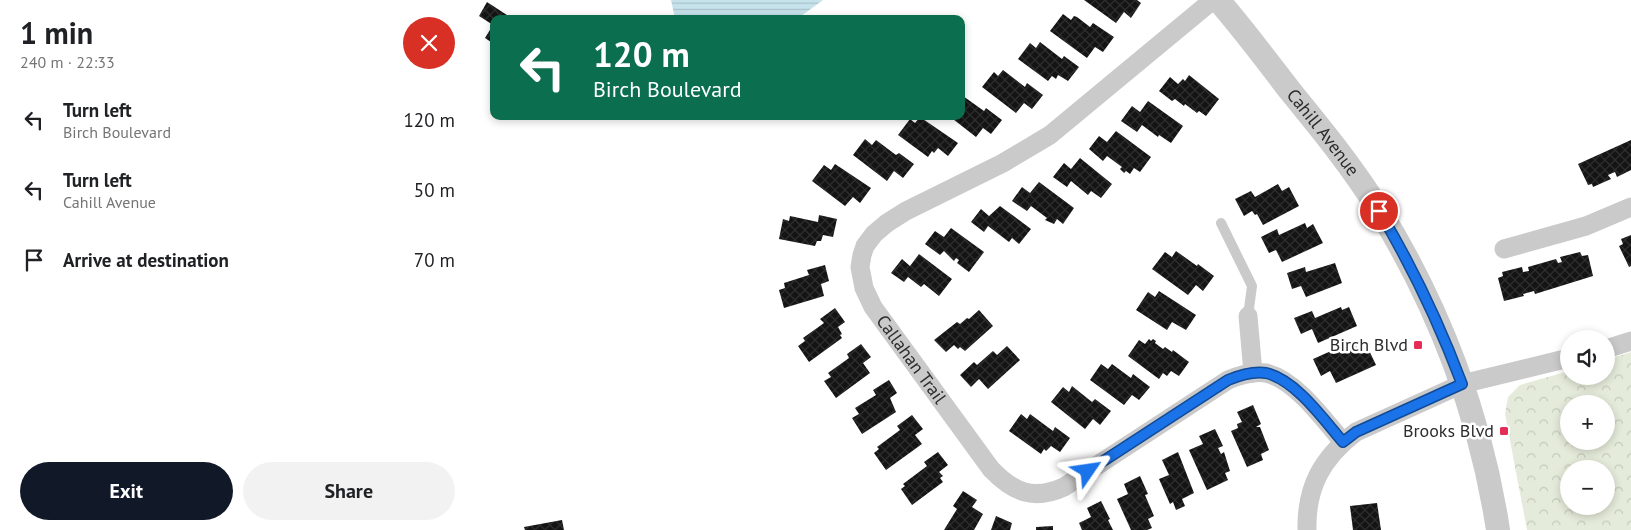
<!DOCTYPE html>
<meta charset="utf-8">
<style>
body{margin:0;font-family:"PT Sans",sans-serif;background:#f2f2f2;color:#202124;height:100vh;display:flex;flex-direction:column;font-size:19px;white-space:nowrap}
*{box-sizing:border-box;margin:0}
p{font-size:16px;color:#757577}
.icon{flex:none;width:28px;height:28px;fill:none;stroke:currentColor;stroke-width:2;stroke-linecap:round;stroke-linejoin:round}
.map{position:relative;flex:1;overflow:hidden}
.sheet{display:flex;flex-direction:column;background:#fff;width:475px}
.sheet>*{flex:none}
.banner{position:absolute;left:15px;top:15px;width:475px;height:105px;border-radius:10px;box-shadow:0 2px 8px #0003;background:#0b6e4f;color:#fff;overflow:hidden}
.buttons{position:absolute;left:1085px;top:330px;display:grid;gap:10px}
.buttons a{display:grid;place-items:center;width:55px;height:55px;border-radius:50%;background:#fff;box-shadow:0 2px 8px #0003;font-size:25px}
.pin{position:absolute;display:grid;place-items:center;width:42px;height:42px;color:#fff;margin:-21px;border:2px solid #fff;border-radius:50%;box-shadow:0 1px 5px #0007}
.me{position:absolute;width:55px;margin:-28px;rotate:58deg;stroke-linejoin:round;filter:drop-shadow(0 0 4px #0008)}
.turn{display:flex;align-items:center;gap:18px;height:105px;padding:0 20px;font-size:22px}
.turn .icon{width:65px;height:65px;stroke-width:2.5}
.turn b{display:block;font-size:35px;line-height:42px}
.round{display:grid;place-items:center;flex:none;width:52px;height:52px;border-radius:26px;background:#f2f2f2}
.summary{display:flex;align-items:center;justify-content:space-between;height:85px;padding:0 20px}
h1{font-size:30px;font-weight:800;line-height:38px}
.cta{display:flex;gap:10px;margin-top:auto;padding:10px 20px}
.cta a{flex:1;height:58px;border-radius:30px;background:#111827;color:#fff;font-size:20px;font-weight:800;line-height:58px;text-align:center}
.cta a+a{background:#f2f2f2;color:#202124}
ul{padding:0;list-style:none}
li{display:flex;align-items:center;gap:15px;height:70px;padding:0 20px}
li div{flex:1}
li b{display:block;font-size:19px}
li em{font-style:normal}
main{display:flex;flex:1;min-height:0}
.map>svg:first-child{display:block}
.park{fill:url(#park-crowns);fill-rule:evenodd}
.water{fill:url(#water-rules)}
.building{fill:url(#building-cross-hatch)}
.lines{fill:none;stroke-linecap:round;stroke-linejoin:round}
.service{stroke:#cacaca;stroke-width:10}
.minor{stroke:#cacaca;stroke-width:19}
.tertiary{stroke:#cacaca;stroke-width:24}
.route-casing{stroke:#114b97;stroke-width:12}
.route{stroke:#1a73e8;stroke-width:9}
.poi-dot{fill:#e52e55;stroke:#fff;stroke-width:2}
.labels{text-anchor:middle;stroke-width:5;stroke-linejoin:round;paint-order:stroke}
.street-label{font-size:18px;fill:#2d2d2d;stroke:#fff}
.poi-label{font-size:18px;fill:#2d2d2d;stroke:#fff;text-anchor:end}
</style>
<main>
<section class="sheet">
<div class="summary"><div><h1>1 min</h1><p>240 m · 22:33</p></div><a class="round" style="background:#d93025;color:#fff"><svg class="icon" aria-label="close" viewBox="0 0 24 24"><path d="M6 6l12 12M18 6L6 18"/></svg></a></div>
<ul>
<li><svg class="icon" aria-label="left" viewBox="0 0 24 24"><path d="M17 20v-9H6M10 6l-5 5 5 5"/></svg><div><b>Turn left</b><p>Birch Boulevard</p></div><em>120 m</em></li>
<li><svg class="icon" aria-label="left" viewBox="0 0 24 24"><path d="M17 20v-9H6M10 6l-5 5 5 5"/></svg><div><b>Turn left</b><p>Cahill Avenue</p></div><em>50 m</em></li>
<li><svg class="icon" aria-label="arrive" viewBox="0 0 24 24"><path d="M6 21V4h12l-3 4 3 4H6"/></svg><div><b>Arrive at destination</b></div><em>70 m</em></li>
</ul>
<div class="cta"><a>Exit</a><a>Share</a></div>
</section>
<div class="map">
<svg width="1156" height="530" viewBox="0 0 1156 530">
<defs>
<pattern id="park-crowns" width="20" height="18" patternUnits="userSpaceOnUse" patternTransform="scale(1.25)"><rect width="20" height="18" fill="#e5ebda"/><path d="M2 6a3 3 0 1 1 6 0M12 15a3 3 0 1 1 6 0" fill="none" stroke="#c5cabb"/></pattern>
<pattern id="water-rules" width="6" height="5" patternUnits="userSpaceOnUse" patternTransform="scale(1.25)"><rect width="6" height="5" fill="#c6e2eb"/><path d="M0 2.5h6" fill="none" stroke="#aac2ca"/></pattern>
<pattern id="building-cross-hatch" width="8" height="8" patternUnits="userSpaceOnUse" patternTransform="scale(1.25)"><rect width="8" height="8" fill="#141414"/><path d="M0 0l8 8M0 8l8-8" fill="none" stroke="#2e2e2e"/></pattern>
</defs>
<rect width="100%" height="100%" fill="#fff"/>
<path class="park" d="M1156,352V530H1052L1030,414L1033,397L1045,385L1094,371V376H1131V360ZM1094,404H1131V441H1094ZM1094,469H1131V506H1094Z"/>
<path class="water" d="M196,0H348L322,19H200Z"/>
<path class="building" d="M609,0H662L666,3L656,18L649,12L641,23Z
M12,2L38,19H19V44L10,38L18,25L4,16Z
M588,14L596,20L599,16L602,17L615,27L618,23L639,37L628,52L620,47L612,58L575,31Z
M565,42L587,59L589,56L604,67L593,81L583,75L581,79L577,76L573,81L543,59L555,43L561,48Z
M528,70L550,87L552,83L568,95L557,109L549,103L541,113L507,87L519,72L523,76Z
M714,75L744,99L731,116L724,111L722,113L710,104L709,106L700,99L697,101L684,91L695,77L703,84L708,79L710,81Z
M488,96L509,111L511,108L527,120L516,134L508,128L501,137L474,116H486V98Z
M673,101L708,126L696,143L684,135L683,137L667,125L662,132L646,121L657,106L665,112Z
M445,117L483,143L473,156L463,148L459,153L457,151L453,157L423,135L435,119L440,123Z
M641,131L676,157L665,172L659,168L655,174L651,171L649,173L645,169L647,167L632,156L628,161L614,149L624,136L632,142Z
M390,139L397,145L401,140L421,155L424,153L439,164L428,178L419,171L412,181L378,155Z
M1156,140V170L1142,177L1140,172L1133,175L1136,179L1118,187L1117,184L1113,185L1103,164Z
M605,158L637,184L626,198L616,191L613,195L596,181L592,187L578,177L589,163L596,169Z
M360,164L396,188L385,203L378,197L370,206L337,181L349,165L356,170Z
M564,182L599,208L588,224L582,219L579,224L570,220L572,218L556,206L552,211L537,201L547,187L555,193Z
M803,184L807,191L814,187L824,206L788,225L782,214L780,215L777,211L769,216L760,199L776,191L780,197Z
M525,206L556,229L544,244L537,238L534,242L513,226L509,232L496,222L506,209L514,216Z
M344,215L362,219L358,237L348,235L346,241H342L340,246L304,239L308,219L314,221L315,216L343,222Z
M830,223L832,228L838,224L848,243L807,262L801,250L794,253L786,237L802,229L804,235Z
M476,228L509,252L494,272L482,263L484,260L481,258L479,261L469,251L465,255L450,244L460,231L469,237Z
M1156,235V266L1154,267L1144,246L1148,244L1146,239Z
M701,251L722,266L723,264L739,276L728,291L721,285L713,295L677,269L690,252L697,257Z
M1105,252L1107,256L1113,255L1118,276L1060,294L1059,291L1048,294L1049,296L1029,301L1023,278L1028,276L1027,272L1047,267L1048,272L1054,271L1053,267L1081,259L1083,263L1087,262L1085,257Z
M444,254L477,279L464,296L449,284L446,287L433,277L429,282L416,273L427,259L435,266Z
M860,263L867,283L831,297L826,286L817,289L812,273L830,267L831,272Z
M350,265L354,281L346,284L349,296L309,308L304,290L310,288L309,283L334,275L332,270Z
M684,291L721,315L711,330L697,322L692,330L661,310L673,292L680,297Z
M866,307L867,310L874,307L882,326L843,343L837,329L826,334L819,318L837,311L840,318Z
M360,308L370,322L363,327L367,334L365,335L367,338L334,362L323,346L330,341L328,338L349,323L345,319Z
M504,310L518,326L490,351L485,347L483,349L479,345L471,352L459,340L482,322L485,324L492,318L494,319Z
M674,339L676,341L678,339L681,341L680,343L688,349L690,347L697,352L698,350L714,362L704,376L696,371L692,376L688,373L684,379L653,356L664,340L670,344Z
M386,344L396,357L388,363L395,373L361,398L349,381L356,377L353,373L374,358L372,354Z
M532,346L545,360L513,389L504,379L496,387L485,375L499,362L502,365L518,351L522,355Z
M881,346L883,351L892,346L901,365L861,383L855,371L846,376L838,359L856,351L858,354Z
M626,364L633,369L637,364L656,378L658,374L675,387L664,400L657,395L649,405L615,380Z
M414,380L422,393L415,398L421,412L387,434L377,418L384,414L380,408L401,395L398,390Z
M597,386L617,402L620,399L636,411L625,425L618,419L610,429L576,402L588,387L594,392Z
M778,405L786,424L781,427H785L794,450L786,454L788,460L772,467L756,431L763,428L762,424L767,422L762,412Z
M546,414L552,419L555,414L578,431L580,427L595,438L585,452L576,446L571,451L569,449L566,454L534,431Z
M437,415L448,429L440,435L447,444L411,470L399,453L404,449L402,447L425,430L422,426Z
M740,429L748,446L743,448L746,454L749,452L755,471L750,473L753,480L732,490L714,450L728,444L724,436Z
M463,452L473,465L464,472L468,476L465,478L468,482L437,505L426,489L430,486L428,484L452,466L449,462Z
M703,452L719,493L707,499L710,506L701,510L698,502L695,504L684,479L694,475L687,460Z
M665,476L673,494L670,495L679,516L673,519L677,528L672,530H656L642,499L653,494L649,484Z
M488,491L502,500L497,507L508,514L499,530H469L482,509L478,506Z
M626,501L635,519L633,520L638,530H607L604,523L616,517L612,508Z
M902,503L906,530H878L875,506Z
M521,516L537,523L535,530H516Z
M87,520L89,530H50L49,527Z
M578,526V530H561V527Z"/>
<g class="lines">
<path class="service" d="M746,223L777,286L773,316"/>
<g class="minor">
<path id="s1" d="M738,0L575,135L528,163L431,211L412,223L399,234L390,246L387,255L385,267L389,288L398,307L516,469C538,492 558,501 589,487L753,380C765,375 778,371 791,373C821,380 849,420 868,442"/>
<path d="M1029,249L1111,226L1156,207"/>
<path d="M773,316L778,373"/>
<path d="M1131,349L1156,341"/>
<path d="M832,530C831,487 847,458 881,432L987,384L1094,358"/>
</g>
<path class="tertiary" id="s2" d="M743,0C769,30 792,61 816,92C847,130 878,168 904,210C964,307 1006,417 1023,530"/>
</g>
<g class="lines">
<g class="route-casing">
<path id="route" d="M613,471L753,380C765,375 778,371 791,373C821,380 849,420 868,442L881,432L987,384C964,323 937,266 904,211"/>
</g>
<use href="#route" class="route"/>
</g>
<g class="poi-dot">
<rect x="938" y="340" width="10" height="10" rx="2.5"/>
<rect x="1024" y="426" width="10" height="10" rx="2.5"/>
</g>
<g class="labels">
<g class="street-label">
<text dy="6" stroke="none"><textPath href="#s2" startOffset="169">Cahill Avenue</textPath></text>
<text dy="6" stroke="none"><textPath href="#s1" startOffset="558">Callahan Trail</textPath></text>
</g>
<g class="poi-label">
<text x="933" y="351">Birch Blvd</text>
<text x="1019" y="437">Brooks Blvd</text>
</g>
</g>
</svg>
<div class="buttons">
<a><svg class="icon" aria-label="sound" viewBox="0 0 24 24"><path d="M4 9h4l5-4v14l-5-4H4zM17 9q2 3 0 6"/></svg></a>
<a>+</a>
<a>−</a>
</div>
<div class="pin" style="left:904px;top:211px;background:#d93025"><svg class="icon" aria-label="arrive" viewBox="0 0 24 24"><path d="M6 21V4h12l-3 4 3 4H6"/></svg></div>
<svg class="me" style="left:613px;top:471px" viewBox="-20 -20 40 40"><path d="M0-17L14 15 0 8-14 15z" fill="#1a73e8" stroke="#fff" stroke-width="4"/></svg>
<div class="banner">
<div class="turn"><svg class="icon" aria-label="left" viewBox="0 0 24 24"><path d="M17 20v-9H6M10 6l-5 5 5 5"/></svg><div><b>120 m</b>Birch Boulevard</div></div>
</div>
</div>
</main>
